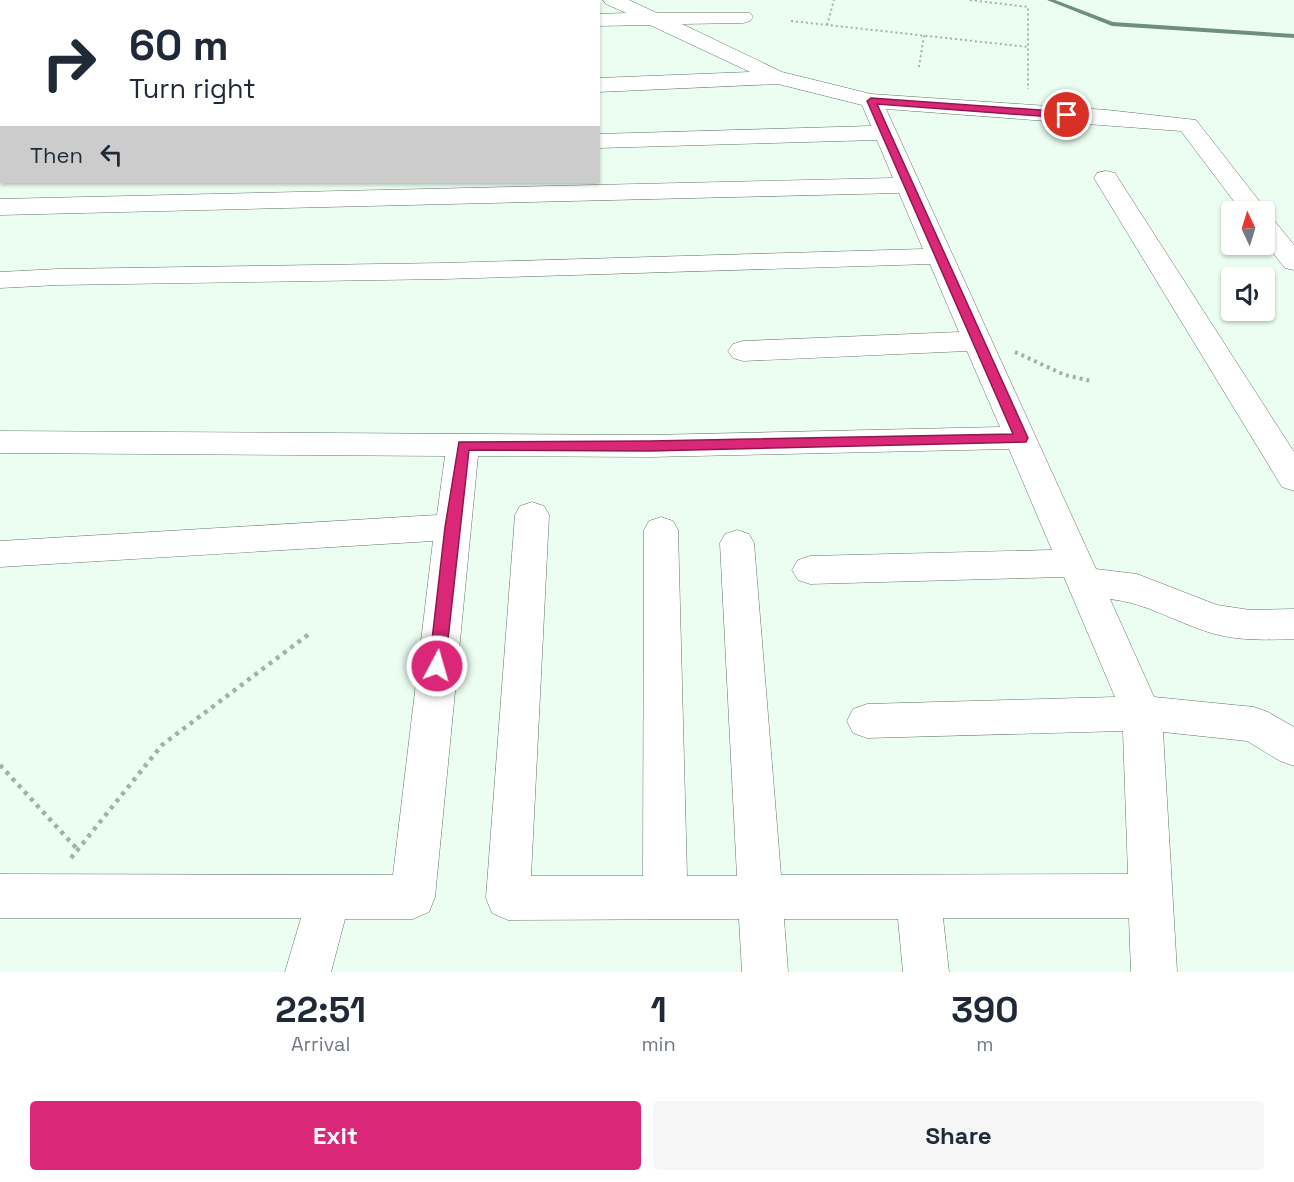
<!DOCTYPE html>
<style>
body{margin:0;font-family:"Space Grotesk",sans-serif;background:#f6f6f7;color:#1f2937;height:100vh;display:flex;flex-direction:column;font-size:22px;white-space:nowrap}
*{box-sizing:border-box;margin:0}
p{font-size:20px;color:#747a83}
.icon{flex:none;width:33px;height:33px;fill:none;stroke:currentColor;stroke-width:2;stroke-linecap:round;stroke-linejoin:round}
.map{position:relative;height:972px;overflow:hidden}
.panel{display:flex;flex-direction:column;background:#fff;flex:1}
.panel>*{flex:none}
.guide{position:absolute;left:0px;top:0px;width:600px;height:183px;box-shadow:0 2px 4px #0004;background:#fff;color:#1f2937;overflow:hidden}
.needle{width:39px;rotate:356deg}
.buttons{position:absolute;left:1221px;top:201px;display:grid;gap:12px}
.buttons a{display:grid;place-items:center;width:54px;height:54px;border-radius:6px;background:#fff;box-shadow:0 2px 4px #0004;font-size:30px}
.pin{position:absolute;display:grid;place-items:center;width:51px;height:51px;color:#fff;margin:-26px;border:3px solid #fff;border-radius:50%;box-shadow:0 2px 6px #0007}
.me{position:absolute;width:66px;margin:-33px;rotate:6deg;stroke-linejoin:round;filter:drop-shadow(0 0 4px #0008)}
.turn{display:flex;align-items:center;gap:21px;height:126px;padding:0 30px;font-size:27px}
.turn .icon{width:78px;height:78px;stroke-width:2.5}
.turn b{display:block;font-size:42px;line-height:51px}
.then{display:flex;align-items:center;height:57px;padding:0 30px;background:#0003;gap:12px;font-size:22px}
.eta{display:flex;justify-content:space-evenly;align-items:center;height:102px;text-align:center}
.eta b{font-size:36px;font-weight:700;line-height:42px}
.primary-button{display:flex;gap:12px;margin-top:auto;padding:12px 30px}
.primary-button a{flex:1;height:69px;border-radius:6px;background:#db2777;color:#fff;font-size:24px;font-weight:700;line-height:69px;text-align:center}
.primary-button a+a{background:#f6f6f7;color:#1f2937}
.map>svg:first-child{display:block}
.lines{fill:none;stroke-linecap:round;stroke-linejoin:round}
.stream{fill:#6e907a;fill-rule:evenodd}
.minor-casing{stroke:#637369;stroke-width:1}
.path-far2{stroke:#a3b1a8;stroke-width:2;stroke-dasharray:2 3;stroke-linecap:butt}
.path-far1{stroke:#a3b1a8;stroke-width:4;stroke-dasharray:3 4;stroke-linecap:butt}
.path{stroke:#a3b1a8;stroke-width:4.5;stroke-dasharray:4 5;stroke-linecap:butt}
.minor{fill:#fff;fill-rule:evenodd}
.route{fill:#db2777;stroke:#8e194d;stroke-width:1.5}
</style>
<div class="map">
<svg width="1294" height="972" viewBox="0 0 1294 972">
<rect width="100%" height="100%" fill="#ecfef2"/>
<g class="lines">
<path class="stream" d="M1047,0H1055L1113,22L1294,34V38L1112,26Z"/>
<g class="minor-casing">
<path id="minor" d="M419,0H439L418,2Z
M603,0H629L657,13H750L753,17L750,21L743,23L682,24L782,72L871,94L1107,110L1196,120L1264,207L1268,212L1265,216L1273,219L1294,245V270L1285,268L1264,242V212H1242L1181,131L886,109L1096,569L1137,574L1217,605L1250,610L1294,609V639C1266,640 1238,641 1211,633C1175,622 1147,603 1110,599L1154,697L1254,707L1268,712L1294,727V766L1280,761L1247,741L1163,732L1177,972H1131L1129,918H943L949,972H903L898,919H784L788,972H742L739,919L508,920L492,913L486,898L515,515L520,506L532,502L544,506L549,515L531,876H643L644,530L649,521L661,517L673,521L678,530L687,876H737L720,543L725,534L737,530L749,534L754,543L781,875L1128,874L1123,731L867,738L853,733L847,721L853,709L867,704L1115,697L1064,577L810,584L798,580L792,570L798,560L810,556L1052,550L1009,449L650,457L478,456L435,897L429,912L413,919H345L331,972H285L301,918H0V874L393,875L433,541L0,567V541L437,515L445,456L0,453V431L650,435L1000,427L967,351L743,361L733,358L728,351L733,344L743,341L959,332L930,264L444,279L58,285L0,288V272L58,269L444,263L923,249L899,193L0,215V199L893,178L877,140L598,148V134L871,126L862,105L778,84L598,92V78L750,72L650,25L598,26V14L626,13L606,4Z
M0,92H2V106H0Z
M1106,171L1115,173L1118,178L1294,452V491L1282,487L1094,178L1097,173Z"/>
</g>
<path class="path-far2" d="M970,0L1028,7V89
M791,21L1028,47
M827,25L834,0
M919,67L924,35"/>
<path class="path-far1" d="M1015,352L1065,375L1091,381"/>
<path class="path" d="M0,765L78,850
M71,858L162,745L309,634"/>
<use href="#minor" class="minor"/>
</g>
<path class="route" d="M871,98L1067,112L1072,115L1067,118L877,104L1028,438L1026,442L650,451L469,450L445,666L443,670L437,672L432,670L429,666L445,527L459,442L650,441L1013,434L867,101Z"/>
</svg>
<div class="buttons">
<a><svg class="needle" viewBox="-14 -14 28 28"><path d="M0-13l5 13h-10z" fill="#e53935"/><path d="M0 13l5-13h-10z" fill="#747a83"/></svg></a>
<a><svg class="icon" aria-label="sound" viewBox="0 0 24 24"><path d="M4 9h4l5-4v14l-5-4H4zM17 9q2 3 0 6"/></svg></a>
</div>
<div class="pin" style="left:1067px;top:115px;background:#d93025"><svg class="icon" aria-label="arrive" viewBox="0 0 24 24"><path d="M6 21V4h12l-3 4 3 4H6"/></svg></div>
<svg class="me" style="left:437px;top:666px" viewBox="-20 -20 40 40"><circle r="17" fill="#db2777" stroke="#fff" stroke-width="3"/><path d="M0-11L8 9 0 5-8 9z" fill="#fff"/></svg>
<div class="guide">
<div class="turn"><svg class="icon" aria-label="right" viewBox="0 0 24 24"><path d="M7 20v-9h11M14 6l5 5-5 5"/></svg><div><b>60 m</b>Turn right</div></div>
<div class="then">Then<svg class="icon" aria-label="left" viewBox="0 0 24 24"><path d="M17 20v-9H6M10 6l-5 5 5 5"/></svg></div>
</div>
</div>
<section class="panel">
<div class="eta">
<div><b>22:51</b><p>Arrival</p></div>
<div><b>1</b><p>min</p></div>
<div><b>390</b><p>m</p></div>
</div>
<div class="primary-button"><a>Exit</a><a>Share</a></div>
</section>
